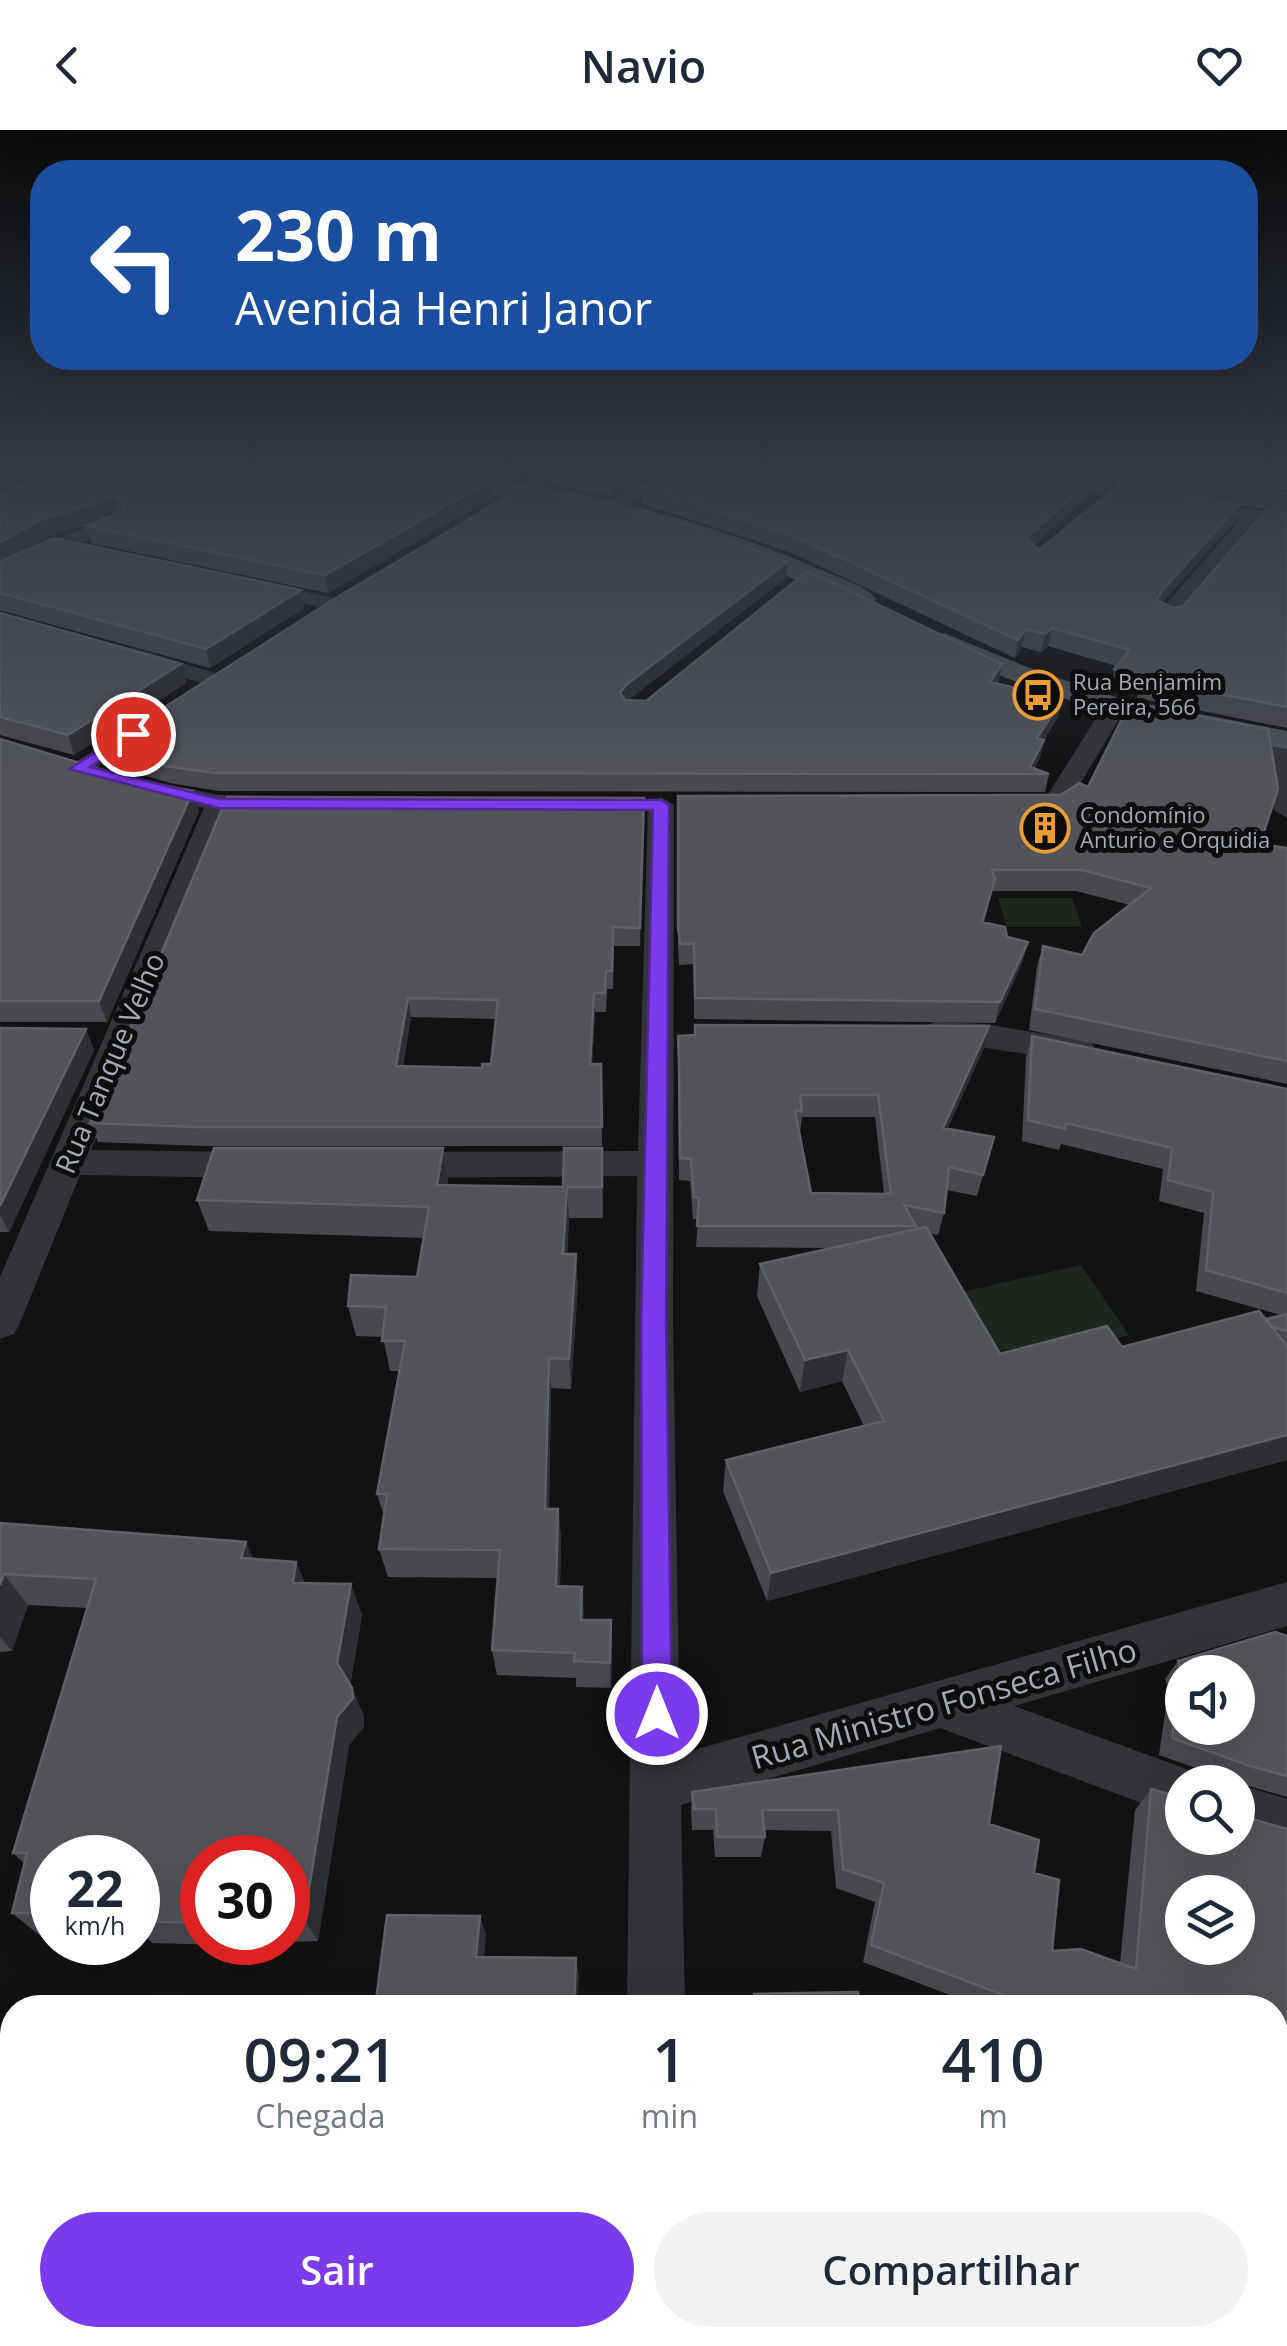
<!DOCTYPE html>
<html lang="pt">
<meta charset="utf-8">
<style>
body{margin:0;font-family:"Open Sans",sans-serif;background:#f2f2f3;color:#1f2937;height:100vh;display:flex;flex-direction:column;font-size:38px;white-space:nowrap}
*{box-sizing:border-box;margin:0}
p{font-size:32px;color:#747a83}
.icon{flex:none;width:55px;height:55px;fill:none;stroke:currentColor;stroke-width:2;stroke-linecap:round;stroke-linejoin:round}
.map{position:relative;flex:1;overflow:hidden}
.sheet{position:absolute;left:0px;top:1865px;width:1288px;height:352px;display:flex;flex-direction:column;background:#fff;border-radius:40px 40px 0 0;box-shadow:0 10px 40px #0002}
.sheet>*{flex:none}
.hud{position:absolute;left:30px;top:30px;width:1228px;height:210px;border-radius:40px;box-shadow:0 10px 40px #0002;background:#1a4fa0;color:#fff;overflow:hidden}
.fabs{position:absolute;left:1165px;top:1525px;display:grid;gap:20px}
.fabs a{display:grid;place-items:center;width:90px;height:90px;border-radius:50%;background:#fff;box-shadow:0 10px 40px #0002;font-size:50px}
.speed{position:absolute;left:30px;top:1705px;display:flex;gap:20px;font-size:50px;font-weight:700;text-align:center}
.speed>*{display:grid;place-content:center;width:130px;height:130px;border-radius:50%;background:#fff;box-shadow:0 10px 40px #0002;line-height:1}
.speed small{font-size:25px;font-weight:400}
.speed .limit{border:15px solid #d22;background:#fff;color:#111}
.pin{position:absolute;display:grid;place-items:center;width:85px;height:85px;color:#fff;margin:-42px;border:5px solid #fff;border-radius:50%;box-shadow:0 2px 10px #0007}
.me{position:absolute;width:110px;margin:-55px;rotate:0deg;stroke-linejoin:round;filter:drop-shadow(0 0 8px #0008)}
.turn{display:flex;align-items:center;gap:35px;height:210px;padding:0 40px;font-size:45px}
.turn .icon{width:130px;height:130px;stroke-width:2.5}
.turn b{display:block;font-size:70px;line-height:85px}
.eta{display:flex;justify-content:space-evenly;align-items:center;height:170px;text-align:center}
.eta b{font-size:60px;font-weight:600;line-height:70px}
.action{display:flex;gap:20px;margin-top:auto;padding:20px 40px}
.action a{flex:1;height:115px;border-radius:60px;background:#7c3aed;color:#fff;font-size:40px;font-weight:600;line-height:115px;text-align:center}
.action a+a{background:#f2f2f3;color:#1f2937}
header{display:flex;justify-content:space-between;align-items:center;height:130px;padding:0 40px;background:#fff;font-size:45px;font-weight:600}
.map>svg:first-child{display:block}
.green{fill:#1e261f}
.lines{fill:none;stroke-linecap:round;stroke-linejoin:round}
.minor{fill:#333438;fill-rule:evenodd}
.major{fill:#4f5157;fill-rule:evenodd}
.wall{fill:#48494e;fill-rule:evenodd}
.shaded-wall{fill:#2e2f32}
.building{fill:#525459;stroke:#5f6167;stroke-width:2.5;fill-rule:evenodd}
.route{fill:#7c3aed;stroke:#51269a;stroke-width:2.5}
.labels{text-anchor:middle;stroke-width:10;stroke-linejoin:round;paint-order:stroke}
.far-poi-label{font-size:22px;fill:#a4aab3;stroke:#0d0d0e;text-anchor:start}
.street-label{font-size:28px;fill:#a4aab3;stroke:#0d0d0e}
.near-street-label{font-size:32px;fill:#a4aab3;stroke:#0d0d0e}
</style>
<header><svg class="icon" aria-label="back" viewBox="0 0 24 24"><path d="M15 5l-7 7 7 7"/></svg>Navio<svg class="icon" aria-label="heart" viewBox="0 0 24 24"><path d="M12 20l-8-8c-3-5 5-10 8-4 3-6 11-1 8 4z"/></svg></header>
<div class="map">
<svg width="1287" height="2216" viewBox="0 0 1287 2216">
<rect width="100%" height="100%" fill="#121213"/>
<path class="green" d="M998,768H1072L1082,797H1007Z
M1081,1135L1129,1205L983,1244L940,1167Z"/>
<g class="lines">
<path class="minor" d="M464,337H484L463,354H451V346Z
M542,337H563L497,385H483V377Z
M665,337H686L622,381H608V373Z
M971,337H1009L1287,386V398L1259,393L1175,492L1167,493L1156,487L1159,482L1241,389L980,342Z
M118,387L125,389V397L62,419L0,449V435L48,411Z
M252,451L340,469L343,474L332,480L245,461L242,457Z
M134,518L225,546L229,551L217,558L126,530V520Z
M1113,572L1125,579L1065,679L1010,681L1006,675L1010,669L1047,666L1105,574Z
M147,588L156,590L159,595L156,600L86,644L77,647L64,639Z
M1275,602L1287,608V688L1274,680L1263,609Z
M146,650L219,665L274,666L287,674L274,682L229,681L91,1020L258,1022L271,1026L276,1035L271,1044L258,1048L80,1045L20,1193L14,1204L0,1209V1147L204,678L137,664L133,658Z
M661,667L674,675L673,1192L680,1624L1287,1452V1496L1014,1576L1200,1644L1204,1652H1182V1688L940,1598L681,1675L685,1878H627L637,1046L398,1048L385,1044L380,1035L385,1026L398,1022L638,1021L648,675Z
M937,892L984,894L1080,910L1092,913L1096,921L1092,929L1080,932L926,909L921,902L926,895Z
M1238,1654L1287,1669V1721L1238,1706Z
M620,2205H686V2216H620Z"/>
<path class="major" d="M320,337C489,337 669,372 823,441C840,448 866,455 876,469L872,475H854C679,394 521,364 331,344Z
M944,503L1037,541L1122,569L1287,601V619C1164,601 1047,571 934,517L930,511Z
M12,2173V2205H131L136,2216H0V2192Z"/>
</g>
<path class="wall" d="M0,337L492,350L493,367L328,463L91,413L86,396L119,383L47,407L6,430L304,478L210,538L0,480V363L24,356L0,362Z
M390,337H458L453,340Z
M482,337H537L521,348L482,343Z
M548,337H658L612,366L549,353Z
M669,337H1287V382L1081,346L1089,365L1033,415L1039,420L1239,375L1234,392L1162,473L1173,478L1183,476L1287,384V598L1137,568L1138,563L1109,558L1116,536L1048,516L1041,522L1022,517L1015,528L792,423L641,373V356Z
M786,448L628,570L646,571L1002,534L997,553L1062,569L1058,587L1044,610L1040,627L1034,639L1049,644L1045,662L219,661L170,653L108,635L102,617Z
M0,483L181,534L186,553L74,625L0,605Z
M0,609L199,681L107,892H0Z
M678,666L1260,714L1287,718V954L1029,900L1037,836L1043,816L1082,825L1130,775L1076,761H992L984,793L1007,807L1028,812L1022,833L995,893L694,889V834L679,835L678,817Z
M644,668L640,816H614L613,859H607L606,882H595L592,934H601L602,1016H204L98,1012L90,993ZM411,887L496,889L491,934L482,938L403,936Z
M0,898L94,920L9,1102H0Z
M1032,906L1287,959V1330L767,1471L723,1361L726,1330L864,1296L842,1251L800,1262L757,1166L760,1134L833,1118L696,1117L698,1089H693L690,1051L679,1050L678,928L984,918L947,999L994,1007L977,1066L946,1060L944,1083L938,1105L929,1103L1000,1224L1122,1217L1281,1185L1196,1161L1204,1083L1159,1071L1163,1039L1061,1014L1059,1020L1022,1011L1026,927ZM802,987H875L884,1064L811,1063L800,1003Z
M443,1018L448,1049L447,1055L563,1057L602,1018L603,1088H569L567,1124L578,1154L571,1259L551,1258L549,1379H558L561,1407L560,1456L584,1484V1490L612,1516L611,1558L576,1557V1548L497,1545L492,1520L498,1448L388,1447L379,1419L384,1386L377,1364L400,1241H390L383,1207L356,1206L348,1176L417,1147L424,1108L209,1101L197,1070Z
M0,1393L254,1429L296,1432L305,1453L362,1485L350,1554L364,1587V1597L349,1615L318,1811L288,1812V1728H202V1812H277L252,1814L246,1821H225L219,1815L152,1813L144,1805H138V1728H52V1805H39L12,1783L25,1734L13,1723L87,1478L28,1475L12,1521L0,1522Z
M1287,1506V1667L1235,1652L1159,1625L1166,1576L1172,1568L1165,1549L1178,1531ZM1182,1542L1238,1598H1182Z
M1151,1659L1287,1699V1960L1279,1965L1287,2216H893L891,2205H1275V1878H984L863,1832L875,1772L836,1758L831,1701L765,1700V1707L761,1727H715L713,1700H692L691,1683L692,1662L989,1694L1034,1743L1052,1821L1120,1833L1135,1680Z
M799,2205H838L839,2216H799Z"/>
<path class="shaded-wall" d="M27,337H93L0,362V344Z
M520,337H537L521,348Z
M632,337H658L612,366V349Z
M1093,349L1089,365L1022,426L1026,408Z
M492,350L493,367L328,463L325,445Z
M114,367L119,383L47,407L0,433V412L41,390Z
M1239,375L1234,392L1156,480L1152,488L1161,462Z
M787,432L786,448L626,572L620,563L626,555Z
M301,460L304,478L210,538L206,519Z
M1052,498L1048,516L1041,522L1045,504Z
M1026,499L1022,517L1015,528L1018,510Z
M181,534L186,553L74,625L68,605Z
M1002,534L999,551L987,569L990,552Z
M1062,569L1058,587L1033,626L1037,608Z
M1044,610L1040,627L1032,644L1030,637Z
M193,661L199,681L107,892L99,871Z
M1028,812L1022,833L995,893L1000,872Z
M594,863L595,882L591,953L590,934Z
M408,868L411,887L399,955L396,936Z
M989,896L984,918L938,1020L943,998Z
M86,899L94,920L9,1102L0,1085V1076Z
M443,1018L448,1049L442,1086L437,1055Z
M567,1057L569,1088L566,1155L563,1124Z
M576,1124L578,1154L571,1259L569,1229Z
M848,1220L842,1251L800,1262L805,1230Z
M549,1228L551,1258L548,1407L545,1379Z
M1287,1305V1330L767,1471L771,1443Z
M558,1379L561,1407L559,1483L556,1456Z
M246,1412L260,1444L241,1428Z
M296,1432L309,1463L293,1453Z
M4,1444L28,1475L12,1521L0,1507V1455Z
M351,1454L362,1485L349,1563L337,1533Z
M582,1457L584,1484L583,1516L581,1490Z
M611,1490L612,1516L611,1558L610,1533Z
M352,1558L364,1587V1597L349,1615L318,1811L304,1789L337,1587Z
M480,1786L486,1804L483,1844L476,1827Z
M239,1812H252V1814L246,1821Z
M576,1828L579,1846L577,1878H574Z
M12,2074V2102L3,2099Z"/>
<path class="building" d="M0,337H27L0,344Z
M82,337H375L492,350L325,445L86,396L123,382V370L114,367L41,390L0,412V363Z
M550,337H632L612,349Z
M669,337H1041L1093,349L1026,408L1039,420L1120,354L1239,375L1161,462L1157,470L1173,478L1183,476L1266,380L1287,384V577L1142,549L1145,544L1114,539L1130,520L1052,498L1045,504L1026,499L1018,510L794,406L641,356Z
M1127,337H1287V364Z
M524,357L690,395L787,432L626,555L620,563L625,570L646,571L808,441L1002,534L990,552L1062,569L1037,608L1044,610L1030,637L1049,644L215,643L165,636L102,617L339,466Z
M53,408L301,460L206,519L0,463V432Z
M0,483L181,534L68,605L0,587Z
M1130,573L1268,599L1278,659L1260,714L1287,718V931L1035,879L1043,816L1082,825L1094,803L1151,758L1082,740H992L995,749L982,792L1005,797L1007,807L1028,812L1000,872L695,868L694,814H680L678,796V666L1061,665L1079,653L1088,657Z
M0,609L150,654L193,661L99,871H0Z
M227,667L644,668L640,798L613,797L612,841H606L605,863H594L590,934H601L602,997H197L90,993ZM408,868L498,870L491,934H482V938L396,936Z
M695,895L989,896L943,998L994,1007L983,1045L949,1037L944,1083L904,1075L916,1096H697L699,1068L694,1067L691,1029L680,1028L679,933L678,906L695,905ZM800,965H878L891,1064L811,1063L795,981H802Z
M0,898L86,899L0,1076Z
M1032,906L1287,959V1163L1206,1140L1213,1062L1168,1050L1172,1018L1066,993L1065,999L1028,990Z
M214,1018H443L437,1055L563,1057L564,1018H602V1057H567L563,1124H576L569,1229L549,1228L545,1379H558L556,1456L582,1457L581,1490H611L610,1533L574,1531L575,1523L492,1520L500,1420L379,1419L387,1364H377L405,1211H382L386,1177L348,1176L351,1145L417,1147L429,1077L197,1070Z
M926,1097L1000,1224L1107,1196L1122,1217L1259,1181L1287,1216V1305L771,1443L726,1330L884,1291L848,1220L805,1230L760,1134Z
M1287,1184V1201L1272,1197L1266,1189Z
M0,1393L246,1412L241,1428L296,1432L293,1453L351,1454L337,1533L352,1558L353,1568L337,1587L304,1789H288V1728H202V1795L201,1793L138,1791V1728H52V1783H12L27,1723H13L96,1449L4,1444L0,1455Z
M1275,1502L1287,1506V1646L1250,1636L1172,1608L1179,1558L1182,1559V1598H1238V1542L1182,1544L1178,1531Z
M1001,1616L989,1694L1039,1710L1034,1743L1059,1750L1052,1821L1081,1819L1136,1839L1151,1659L1182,1668V1708H1238V1685L1287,1699V1959L1278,1960L1287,1998V2216H904L902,2205H1275V1878H1038L871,1815L884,1753L843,1739L838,1680H762L765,1707H717L716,1679H694L692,1662ZM1182,1762H1238V1818H1182Z
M387,1785L480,1786L476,1827L576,1828L574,1878H375Z
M858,1862L860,1878H755L754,1864Z
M0,1958H12V2074L3,2099L0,2098Z
M806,2205H838L839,2216H806Z"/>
<linearGradient id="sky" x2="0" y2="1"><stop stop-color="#0a0a0a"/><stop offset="0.52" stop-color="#333944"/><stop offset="1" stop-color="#333944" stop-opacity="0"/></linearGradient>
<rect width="1287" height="647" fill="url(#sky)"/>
<path class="route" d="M133,599L140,604L138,607L90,637L219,669L661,670L669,675L666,1192L672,1584L667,1594L657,1599L646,1594L642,1584L641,1192L653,680L219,678L69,639Z"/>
<defs>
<g id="bus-ring" transform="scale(2.5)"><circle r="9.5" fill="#0d0d0e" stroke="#ea9e33" stroke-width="1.5"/><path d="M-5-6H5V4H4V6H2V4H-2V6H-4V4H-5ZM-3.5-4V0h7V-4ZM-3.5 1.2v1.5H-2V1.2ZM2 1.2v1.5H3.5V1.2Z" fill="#ea9e33"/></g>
<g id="building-ring" transform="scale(2.5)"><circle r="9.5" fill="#0d0d0e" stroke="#ea9e33" stroke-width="1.5"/><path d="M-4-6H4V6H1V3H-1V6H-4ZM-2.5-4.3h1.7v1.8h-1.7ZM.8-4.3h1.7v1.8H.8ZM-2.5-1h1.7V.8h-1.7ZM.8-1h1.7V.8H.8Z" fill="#ea9e33"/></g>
</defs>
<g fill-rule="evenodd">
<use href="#bus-ring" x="1038" y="565"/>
<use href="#building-ring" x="1045" y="698"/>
</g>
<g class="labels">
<g class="far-poi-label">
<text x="1073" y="560">Rua Benjamim<tspan x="1073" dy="25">Pereira, 566</tspan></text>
<text x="1080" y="693">Condomínio<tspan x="1080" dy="25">Anturio e Orquidia</tspan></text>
</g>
<g class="street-label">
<text transform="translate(110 933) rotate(-67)" y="10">Rua Tanque Velho</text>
</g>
<g class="near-street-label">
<text transform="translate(944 1574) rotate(-16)" y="11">Rua Ministro Fonseca Filho</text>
</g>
</g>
</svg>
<div class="fabs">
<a><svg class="icon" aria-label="sound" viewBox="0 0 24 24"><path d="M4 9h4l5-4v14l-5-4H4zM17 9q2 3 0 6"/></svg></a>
<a><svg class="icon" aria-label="search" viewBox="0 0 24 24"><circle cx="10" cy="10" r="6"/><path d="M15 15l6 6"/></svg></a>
<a><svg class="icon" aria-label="layers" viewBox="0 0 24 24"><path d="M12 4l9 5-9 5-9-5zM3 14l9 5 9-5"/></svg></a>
</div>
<div class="speed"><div>22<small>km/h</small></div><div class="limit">30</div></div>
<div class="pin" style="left:133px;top:604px;background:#d93025"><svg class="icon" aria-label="arrive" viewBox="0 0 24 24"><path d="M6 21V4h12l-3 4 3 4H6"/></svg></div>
<svg class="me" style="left:657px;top:1584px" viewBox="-20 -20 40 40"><circle r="17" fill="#7c3aed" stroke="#fff" stroke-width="3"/><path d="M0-11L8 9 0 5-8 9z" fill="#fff"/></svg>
<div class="hud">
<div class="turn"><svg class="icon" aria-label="left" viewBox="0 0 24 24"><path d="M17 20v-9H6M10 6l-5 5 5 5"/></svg><div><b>230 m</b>Avenida Henri Janor</div></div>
</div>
<section class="sheet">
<div class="eta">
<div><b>09:21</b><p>Chegada</p></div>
<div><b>1</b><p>min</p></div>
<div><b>410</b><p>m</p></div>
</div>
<div class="action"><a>Sair</a><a>Compartilhar</a></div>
</section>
</div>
